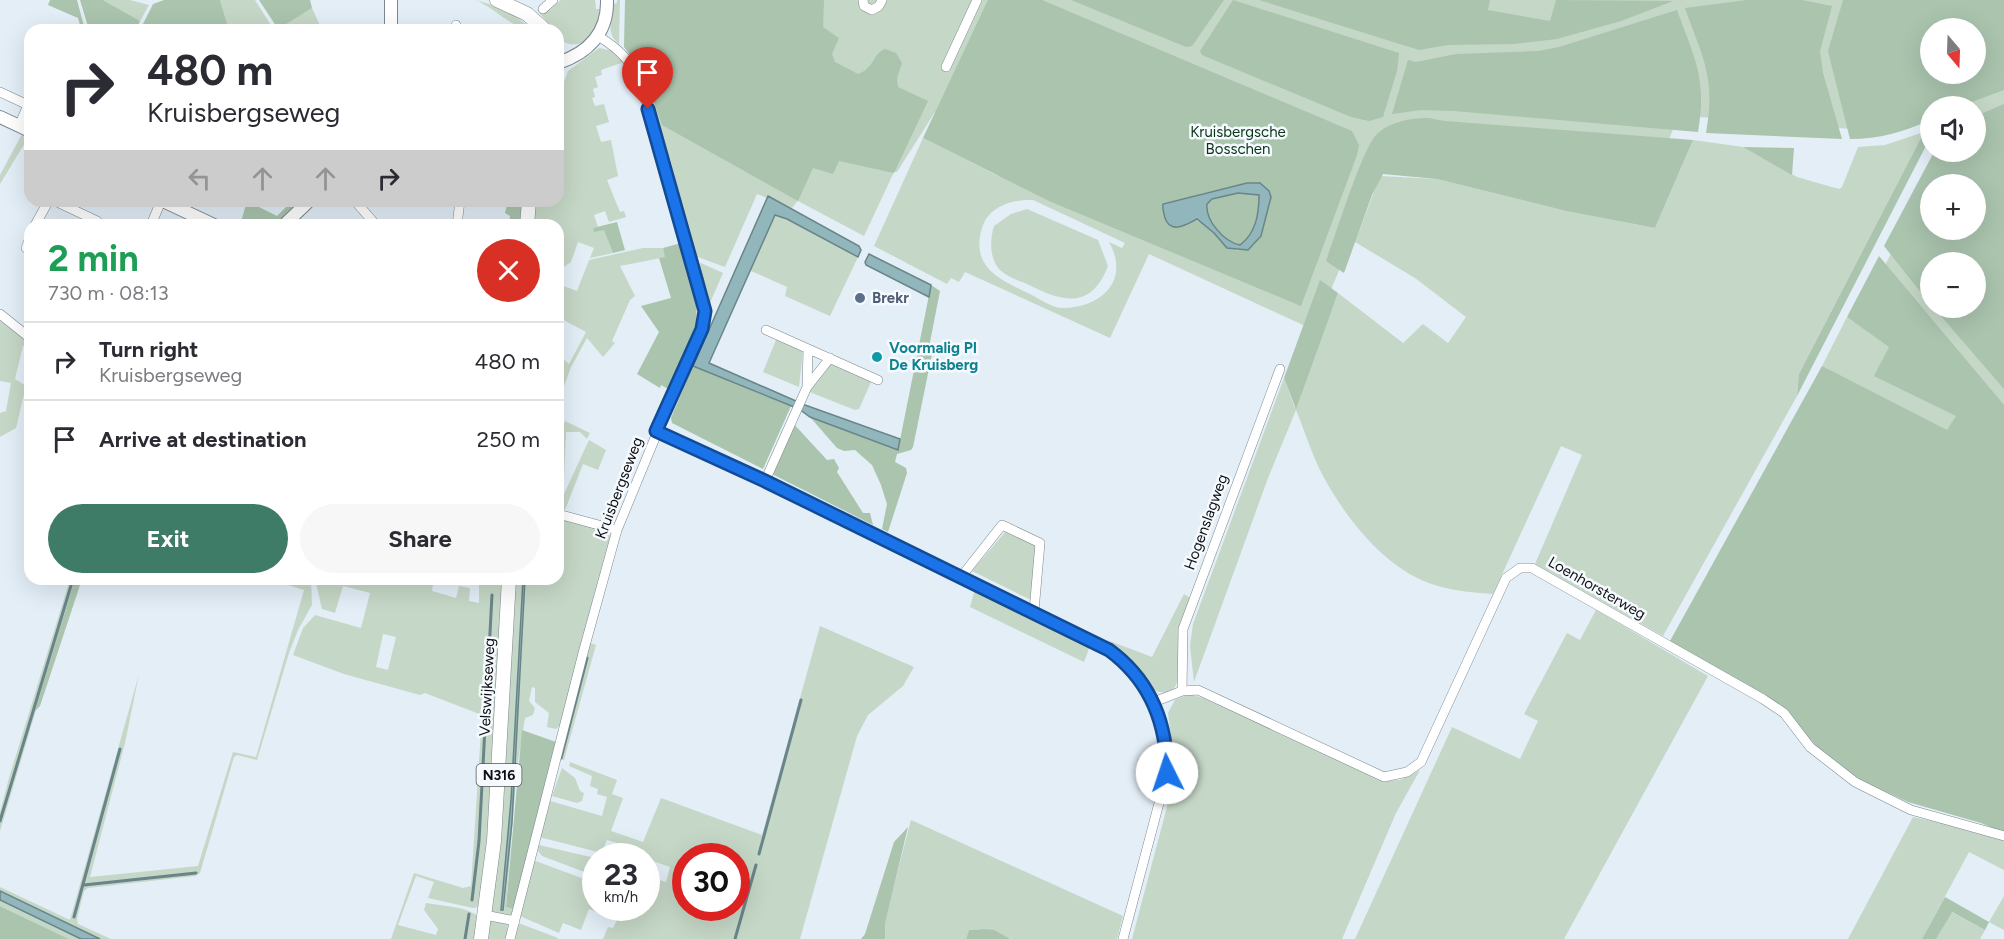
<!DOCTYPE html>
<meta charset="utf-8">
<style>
body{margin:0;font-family:Figtree,sans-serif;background:#f7f7f7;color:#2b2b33;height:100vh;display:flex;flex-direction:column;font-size:22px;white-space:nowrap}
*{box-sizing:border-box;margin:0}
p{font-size:20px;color:#7c7c81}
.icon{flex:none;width:33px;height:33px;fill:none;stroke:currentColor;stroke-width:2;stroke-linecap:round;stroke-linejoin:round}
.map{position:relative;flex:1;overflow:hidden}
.sheet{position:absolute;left:24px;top:219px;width:540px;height:366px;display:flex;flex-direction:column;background:#fff;border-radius:18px;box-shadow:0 6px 24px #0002}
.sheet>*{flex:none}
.top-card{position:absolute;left:24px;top:24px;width:540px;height:183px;border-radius:18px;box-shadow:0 6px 24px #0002;background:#fff;color:#2b2b33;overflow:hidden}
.needle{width:39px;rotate:161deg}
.tools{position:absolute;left:1920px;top:18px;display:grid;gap:12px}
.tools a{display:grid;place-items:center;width:66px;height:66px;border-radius:50%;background:#fff;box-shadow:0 6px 24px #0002;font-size:30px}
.speed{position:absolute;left:582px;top:843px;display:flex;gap:12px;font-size:30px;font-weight:700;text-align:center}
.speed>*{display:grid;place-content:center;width:78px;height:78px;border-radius:50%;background:#fff;box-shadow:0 6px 24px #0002;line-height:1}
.speed small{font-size:15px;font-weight:400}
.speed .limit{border:9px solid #d22;background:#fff;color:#111}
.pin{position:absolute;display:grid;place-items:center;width:51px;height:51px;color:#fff;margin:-62px -26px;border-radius:50% 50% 50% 0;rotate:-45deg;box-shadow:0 0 6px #0007}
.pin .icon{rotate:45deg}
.me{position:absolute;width:66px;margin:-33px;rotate:356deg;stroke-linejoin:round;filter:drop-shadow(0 0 4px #0008)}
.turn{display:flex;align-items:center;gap:21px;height:126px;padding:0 24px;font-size:27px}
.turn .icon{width:78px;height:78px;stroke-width:2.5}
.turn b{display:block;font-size:42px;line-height:51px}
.lanes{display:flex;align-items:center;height:57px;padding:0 24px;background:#0003;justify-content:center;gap:30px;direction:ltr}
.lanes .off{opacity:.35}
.round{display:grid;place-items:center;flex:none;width:63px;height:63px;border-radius:32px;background:#f7f7f7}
.overview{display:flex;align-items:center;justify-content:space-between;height:102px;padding:0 24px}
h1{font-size:36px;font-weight:700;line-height:45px;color:#1e9e55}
.action{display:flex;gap:12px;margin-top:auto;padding:12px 24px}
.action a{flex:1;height:69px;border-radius:36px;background:#3f7c68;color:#fff;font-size:24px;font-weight:700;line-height:69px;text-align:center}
.action a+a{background:#f7f7f7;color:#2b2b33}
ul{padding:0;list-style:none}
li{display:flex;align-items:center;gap:18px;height:78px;padding:0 24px;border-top:2px solid #e1e1e2}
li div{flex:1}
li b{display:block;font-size:22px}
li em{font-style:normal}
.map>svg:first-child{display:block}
.green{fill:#c5d7c7;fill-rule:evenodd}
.forest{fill:#aac4ae;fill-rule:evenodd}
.water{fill:#91b7bc;stroke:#698589;stroke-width:1.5;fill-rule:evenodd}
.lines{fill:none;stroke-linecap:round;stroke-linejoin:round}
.stream{stroke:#698589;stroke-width:3}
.street-casing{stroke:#7d878f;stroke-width:10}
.secondary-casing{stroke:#7d878f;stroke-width:14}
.primary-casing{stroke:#7d878f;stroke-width:15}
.street{stroke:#fff;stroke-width:9}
.secondary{stroke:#fff;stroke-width:12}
.primary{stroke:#fff;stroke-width:14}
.route-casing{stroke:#114b97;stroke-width:15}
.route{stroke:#1a73e8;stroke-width:10}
.service-dot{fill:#5c6f8a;stroke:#f6fafe;stroke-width:2}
.culture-dot{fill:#0f9aa8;stroke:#f6fafe;stroke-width:2}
.labels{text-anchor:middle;stroke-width:5;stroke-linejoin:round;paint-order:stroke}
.shield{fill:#f6fafe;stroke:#525659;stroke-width:1.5}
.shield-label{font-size:14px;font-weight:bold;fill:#0b0f12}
.park-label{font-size:15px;fill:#093517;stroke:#f6fafe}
.service-label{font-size:15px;font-weight:bold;fill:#4e5e75;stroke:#f6fafe;text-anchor:start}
.culture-label{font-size:15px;font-weight:bold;fill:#0d838f;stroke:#f6fafe;text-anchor:start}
.street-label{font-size:15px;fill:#0b0f12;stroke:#f6fafe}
</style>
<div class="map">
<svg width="2004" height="939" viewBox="0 0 2004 939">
<rect width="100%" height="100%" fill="#e3eef7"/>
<path class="green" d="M103,0H130L149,5L140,21Z
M220,0H255L274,30H229Z
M475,0L503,8L534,30C512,30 496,8 475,0Z
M561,0H595L596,9H600L599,20L586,41C575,46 566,46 558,37V30H554L537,10L539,8L550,10Z
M617,0H620L619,44C605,33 612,19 613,4L617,3Z
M634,0H2004V817L1833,372L1822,366L1847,317L1854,322L1899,239L1941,152H1976V106H1939V99L1851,129L1700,117L1674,127L1637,218L1384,163L1314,330L1149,254L1110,338L965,272L959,282L951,278L947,284L874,246L923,138L998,176V153L935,112L897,172H894L864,236L798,201L799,199L792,208L757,194L725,267L695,256L670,158L666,156L641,54ZM1930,28H1976V74H1930ZM1930,184H1976V230H1930ZM1026,200H1033L1125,243L1122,248L1109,242C1130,279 1103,307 1064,308C1053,309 1040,299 1030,294C1001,280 970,268 982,228C988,209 1007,201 1026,200ZM1930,262H1976V308H1930Z
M312,8L322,30H278L276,26H281Z
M599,48L614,51L624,62L601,70L602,75L595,77L598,87L593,89L595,97L592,98L595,106L604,104L609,122L596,126L601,142L611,140L618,176L607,180L620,212L624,211L626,217L609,222L605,211L594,215L598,227L593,228L594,231L604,229L613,253L590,258L594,248L578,242L571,262L558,271V225H532L534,201H558V98L568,71Z
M1924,132L1799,374L1797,396L1663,636L1535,564L1582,455L1561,446L1493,594C1475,593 1456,591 1438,586C1387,572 1346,519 1322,474C1311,453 1305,431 1296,410L1268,478L1194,682L1190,646L1193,624L1284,378L1295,408L1338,293L1403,343L1423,324L1448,343L1466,317L1415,278L1355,242L1380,176L1437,179L1566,211L1655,228L1693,140L1743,147L1797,177L1839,189L1842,187L1858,147L1885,145Z
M22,134L28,138L0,184V175Z
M1027,209L1098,240L1108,266C1091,310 1063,302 1029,285C1020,281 1007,277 1000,270C989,259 990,239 994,226L1011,214Z
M778,214L858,257L830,316L785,296L787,287L749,270L772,219Z
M643,248H663L666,257L620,266L635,296L630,300L612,341L615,343L603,357L587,338L571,367L558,403V354L569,364L586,332L558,317V284L577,291L589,260Z
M701,263L723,273L710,303L699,265Z
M0,321L30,342V346H23L15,379L26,386L16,428L0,437V413L6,411L11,383L0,381Z
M780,339L803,349L799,387L763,372L776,340Z
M830,361L871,382L859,409L855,410L807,391Z
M565,421L590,433L587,439L580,432H566L564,478L558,492V426L563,427Z
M589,440L606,450L598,470L583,464L565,510L558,507Z
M558,517L607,531L611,537L560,725L556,729L547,727L549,713L535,702V688L532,687L529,701L535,708L533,715L525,718L517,768L506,907L514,909L510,916L491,913L513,579H558Z
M1006,531L1036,544L1031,600L972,571Z
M70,579H75L0,831V812L9,778Z
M269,579H311L312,605L298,630L289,653L257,760L237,755L234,757L200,873L195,876L88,888L84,891L77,919L78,924L111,939H69L0,906V887L70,920L139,674L125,743L90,877L198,866L233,752L256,757L304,590Z
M315,579H434L432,591L456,598L459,586L470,588L469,601L479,603V583L483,579H504L492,807L482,906L473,908L428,898L434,882L416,876L398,925L436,935L438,929L424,910L426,903C442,906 468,906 480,918L477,939H391L414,873L463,888L471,886L482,715L425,693L420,695L344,674L293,655L303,628L315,615L361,628L370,593L343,586L335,613L322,609ZM383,634L396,637L388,670L376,667Z
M975,589L1090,646L1084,662L970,607Z
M1184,594L1190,598C1186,612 1179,626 1178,640C1177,658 1188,706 1151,689L1122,651L1107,640L1152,657Z
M1596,610L1708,676L1564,939H1355L1452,727L1520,759L1538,721L1524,714L1567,633L1580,640Z
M820,626L914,667L903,686L868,715L857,736L800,939H603L608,927L613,928L617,920L589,909L581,930L563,923L559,933L520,916L533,860L595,883L596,908H646L647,902L650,903L652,897L648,895L653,878L666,882L670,867L650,860L647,868L646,856H641L643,851L607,840L602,853L539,837L550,801L602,816L607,797L597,794L598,789L590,786L592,776L569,766L570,762L617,780L612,794L623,798L611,831L643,842L661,798L762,835ZM686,856H736V908H686Z
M590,643L596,645L564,760L559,759Z
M1189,694L1203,698L1383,781L1400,780L1420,770L1396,813L1342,939H1132L1172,788L1173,751L1168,713L1175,700Z
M562,768L575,778L580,791L584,793L582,801L577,803L552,796Z
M1913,817L2004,837V870L1969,852L1922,939H1848Z
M911,820L1123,916L1117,939C1083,939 1047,939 1013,939C996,938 995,926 969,930L966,939H885L884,923Z
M539,845L595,858V876L542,856L538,851Z
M2004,896V930L1989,922Z
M1951,912L1985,930L1980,939H1936Z
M490,919L508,923L506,939H486Z
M521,924L558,938L557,939H513L516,925Z"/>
<path class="forest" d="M50,0H77L85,30H78L80,25L78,18L48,5Z
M80,0H103L140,21L136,30H114L102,24L99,30H89Z
M164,0H220L229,30H140L153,4Z
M259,0H310L312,8L286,24L276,26Z
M625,0H824L823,27L839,38L832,54L835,62L858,74C875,68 872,54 885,49L896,53L902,63L897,78L898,87L928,101L894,173L839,161L833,174L813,168L798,201L662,125L643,71L624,47Z
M988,0H1042L1352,131L1359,145L1357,155L1301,306L1049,201L923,138ZM1247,183L1271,197L1261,236L1237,251L1218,229L1228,240L1240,245C1255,232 1259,214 1259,195C1247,188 1217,194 1207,204L1206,210L1217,229L1194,220L1200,194Z
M1071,0H1224L1192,46L1186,47Z
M1233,0L1399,53L1397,71L1383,117L1369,121L1351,117L1202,55L1200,51Z
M1259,0H1490L1488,10L1550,21L1556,0L1673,1L1621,21L1557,39L1514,44L1448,45L1419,50Z
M1747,0H1802L1832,6L1820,51L1823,73L1842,139L1706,133C1716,77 1703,59 1685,8Z
M1843,0H2004V90L1961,106H1930V120C1904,132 1879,139 1850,139L1828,51ZM1930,28H1976V74H1930Z
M1677,10C1695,60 1707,78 1698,132L1454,111L1421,110L1392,114L1408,60L1416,62L1456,54L1538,51L1559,47Z
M2004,104V389L1934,308H1976V262H1930V304L1884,246L1934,152H1976V116ZM1930,184H1976V230H1930Z
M1428,118L1445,121L1693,140L1655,228L1566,211L1437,179L1383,174L1372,195L1344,273L1326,261C1335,237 1362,150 1376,135C1389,122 1410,118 1428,118Z
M1930,129V138L1797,396L1799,374L1924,132Z
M1743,147L1794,148L1792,175Z
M247,201L277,216L289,204L294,206L298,201H304C281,226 272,225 240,225Z
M508,201H526L524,225H509L510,216L505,213Z
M617,222L625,250L613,253L604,230L594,232L593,228Z
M681,243L697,299L696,325L668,389L661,385L660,388L637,374L659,332L641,306L671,298L659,258L665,257L663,248Z
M1879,256L2004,405V833L1981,823L1908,802L1854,777L1830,760L1803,732L1670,641L1822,366L1947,430L1956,416L1874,376L1889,347L1847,317Z
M1320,280L1338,293L1296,409L1284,378Z
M931,285L940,291L930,342L932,354L913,447L911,450L897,454L895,462L906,468L907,473L888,532L882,529L887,504L881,485L872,465L855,450L844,451L837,448L810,417L898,450Z
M693,366L791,406L763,469L672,423L671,418Z
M792,422L827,460L834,459L839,468L837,472L863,513H870L873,525L770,473Z
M75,579H82L40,706L35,711Z
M522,730L556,742L514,909L506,907Z
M908,827L885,923V939H861L865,934L894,842Z
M1945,897L1989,922L1985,930L1952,912L1936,939H1922Z
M0,906L4,908L69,939H0Z
M984,929L994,930L1010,939H966L969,930Z"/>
<path class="water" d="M1247,183H1260L1269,191L1271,197L1261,236L1248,250L1227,248L1214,233L1197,219C1187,224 1171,235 1165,218C1164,213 1162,209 1163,204ZM1238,193L1259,195C1259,214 1256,233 1240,245C1224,242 1205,220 1207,204L1212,199Z
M768,196L859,246L861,250L858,257L787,219L775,215L709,363L805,405L900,439L898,450L810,417L799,409L693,366Z
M869,254L931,285L929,297L866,265L865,262Z
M523,579H525L512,822L503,910H501L511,800Z
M0,891L100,939H81L0,900Z"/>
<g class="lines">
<path class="stream" d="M561,758L587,658
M0,821L73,579
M759,854L801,700
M84,885L196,873
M472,900L479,841L492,595
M74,917L120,749
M465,939L469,914
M735,939L756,865"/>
<g class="street-casing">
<path id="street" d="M863,0L864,6L872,10L879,6L882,0
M543,9L553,0
M454,30L456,25
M946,67L977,0
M0,92L28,105L19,126
M55,201L97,221L100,225
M355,201L376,225
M35,225L48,202H54
M151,225L161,201
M457,225L460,201
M26,248L30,238
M0,314L30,338
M766,330L878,380
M808,349L807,387L830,358
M656,431L765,481L1098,643C1147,671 1167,718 1167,773L1123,939
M765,481L807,387
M558,514L617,530
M961,577L1002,525L1040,543L1034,611
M1182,691L1183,629L1280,369
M1154,702L1182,691L1198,690L1384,777L1407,772L1421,762L1506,578L1520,568H1532L1763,699L1784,713L1810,747L1855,782L1911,810L2004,836
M485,915L515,921
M510,939L583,653L617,530L704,319V303L699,280L642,87C632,62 621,50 598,36"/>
</g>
<g class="secondary-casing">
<path id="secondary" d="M391,0V30
M558,63C588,53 608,33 607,0
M0,117L30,131
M163,201L214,225
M284,225L309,201"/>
</g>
<g class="primary-casing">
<path id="primary" d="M497,0L527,14L545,30
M527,225L529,201
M481,939L494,841L509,579"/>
</g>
<use href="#street" class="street"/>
<use href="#secondary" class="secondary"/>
<use href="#primary" class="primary"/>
</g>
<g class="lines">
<g class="route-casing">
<path id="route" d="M648,109L705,311L702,329L656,431L765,481L1109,650C1150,680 1167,723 1167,773"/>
</g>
<use href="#route" class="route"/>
</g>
<circle class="service-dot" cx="860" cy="298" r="6"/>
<circle class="culture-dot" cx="877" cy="357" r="6"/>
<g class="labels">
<rect class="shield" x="476.5" y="764" width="45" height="22" rx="4.5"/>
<g class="shield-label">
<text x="499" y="780">N316</text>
</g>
<g class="park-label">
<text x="1238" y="137">Kruisbergsche<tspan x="1238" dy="17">Bosschen</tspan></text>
</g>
<g class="service-label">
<text x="872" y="303">Brekr</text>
</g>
<g class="culture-label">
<text x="889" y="353">Voormalig PI<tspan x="889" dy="17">De Kruisberg</tspan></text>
</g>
<g class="street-label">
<text transform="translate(619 488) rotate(-69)" y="5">Kruisbergseweg</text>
<text transform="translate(1206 522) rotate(-70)" y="5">Hogenslagweg</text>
<text transform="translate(1597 588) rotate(30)" y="5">Loenhorsterweg</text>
<text transform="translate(487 687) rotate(-87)" y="5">Velswijkseweg</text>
</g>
</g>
</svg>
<div class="tools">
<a><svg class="needle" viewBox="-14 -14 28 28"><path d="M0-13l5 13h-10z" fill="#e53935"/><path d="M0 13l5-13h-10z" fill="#7c7c81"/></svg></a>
<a><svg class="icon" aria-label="sound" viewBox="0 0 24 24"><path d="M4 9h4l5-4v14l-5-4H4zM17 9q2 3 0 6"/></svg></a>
<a>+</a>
<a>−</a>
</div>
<div class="speed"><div>23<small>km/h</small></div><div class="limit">30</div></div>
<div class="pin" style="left:648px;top:109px;background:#d93025"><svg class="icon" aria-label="arrive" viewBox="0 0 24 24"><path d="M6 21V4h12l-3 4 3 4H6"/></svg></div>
<svg class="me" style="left:1167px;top:773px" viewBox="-20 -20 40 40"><circle r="19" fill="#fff"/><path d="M0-13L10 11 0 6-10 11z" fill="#1a73e8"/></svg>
<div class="top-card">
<div class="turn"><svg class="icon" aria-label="right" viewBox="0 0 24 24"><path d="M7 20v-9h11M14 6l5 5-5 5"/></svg><div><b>480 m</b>Kruisbergseweg</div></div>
<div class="lanes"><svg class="icon off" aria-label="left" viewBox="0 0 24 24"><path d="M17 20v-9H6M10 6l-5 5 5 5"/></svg><svg class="icon off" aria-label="ahead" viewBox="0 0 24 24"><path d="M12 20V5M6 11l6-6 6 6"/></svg><svg class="icon off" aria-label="ahead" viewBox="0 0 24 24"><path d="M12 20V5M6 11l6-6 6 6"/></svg><svg class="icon" aria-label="right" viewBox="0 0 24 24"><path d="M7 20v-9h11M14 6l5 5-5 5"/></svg></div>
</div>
<section class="sheet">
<div class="overview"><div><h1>2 min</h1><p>730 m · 08:13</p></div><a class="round" style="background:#d93025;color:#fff"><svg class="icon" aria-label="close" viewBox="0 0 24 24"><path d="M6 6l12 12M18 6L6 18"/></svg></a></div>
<ul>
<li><svg class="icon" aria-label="right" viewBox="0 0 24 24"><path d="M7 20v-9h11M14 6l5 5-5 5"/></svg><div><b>Turn right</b><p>Kruisbergseweg</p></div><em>480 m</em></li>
<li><svg class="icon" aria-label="arrive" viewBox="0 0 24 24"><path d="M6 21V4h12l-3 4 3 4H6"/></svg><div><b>Arrive at destination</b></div><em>250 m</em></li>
</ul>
<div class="action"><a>Exit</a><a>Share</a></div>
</section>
</div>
